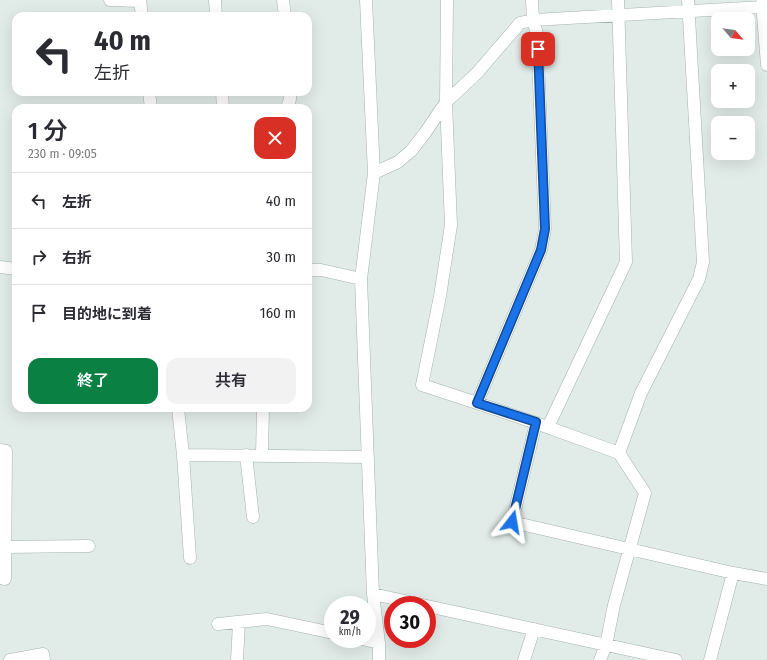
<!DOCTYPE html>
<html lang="ja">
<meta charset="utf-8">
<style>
body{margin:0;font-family:"Fira Sans Condensed","Noto Sans JP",sans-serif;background:#f2f2f3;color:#2b2b33;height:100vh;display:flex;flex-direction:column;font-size:15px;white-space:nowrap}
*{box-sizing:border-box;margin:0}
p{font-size:13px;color:#7c7c81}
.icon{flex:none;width:22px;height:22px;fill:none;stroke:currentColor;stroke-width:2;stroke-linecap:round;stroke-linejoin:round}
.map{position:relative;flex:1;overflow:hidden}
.sheet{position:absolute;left:12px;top:104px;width:300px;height:308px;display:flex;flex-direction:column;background:#fff;border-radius:12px;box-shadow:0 4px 16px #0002}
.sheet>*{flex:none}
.banner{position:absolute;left:12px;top:12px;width:300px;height:84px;border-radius:12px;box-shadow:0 4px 16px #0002;background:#fff;color:#2b2b33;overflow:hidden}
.needle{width:26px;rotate:118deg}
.controls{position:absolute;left:711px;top:12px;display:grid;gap:8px}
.controls a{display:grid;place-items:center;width:44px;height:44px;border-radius:8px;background:#fff;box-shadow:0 4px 16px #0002;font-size:20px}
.speed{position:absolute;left:324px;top:596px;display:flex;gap:8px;font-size:20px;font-weight:700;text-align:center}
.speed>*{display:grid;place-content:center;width:52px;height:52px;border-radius:50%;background:#fff;box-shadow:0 4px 16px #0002;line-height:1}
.speed small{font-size:10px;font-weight:400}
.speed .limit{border:6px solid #d22;background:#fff;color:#111}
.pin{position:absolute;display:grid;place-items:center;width:34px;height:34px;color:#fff;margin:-17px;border-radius:8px;box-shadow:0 2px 6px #0006}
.me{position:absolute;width:44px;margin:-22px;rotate:14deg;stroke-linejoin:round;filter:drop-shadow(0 0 3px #0008)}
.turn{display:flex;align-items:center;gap:14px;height:84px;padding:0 16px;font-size:18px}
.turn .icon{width:52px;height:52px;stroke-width:2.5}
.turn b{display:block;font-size:28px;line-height:34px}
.round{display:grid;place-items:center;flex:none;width:42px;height:42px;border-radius:12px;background:#f2f2f3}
.head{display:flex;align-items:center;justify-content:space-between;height:68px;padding:0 16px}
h1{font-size:24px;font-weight:600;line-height:30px}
.primary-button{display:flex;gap:8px;margin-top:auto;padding:8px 16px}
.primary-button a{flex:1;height:46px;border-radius:12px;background:#0b8043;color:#fff;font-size:16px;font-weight:600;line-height:46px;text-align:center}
.primary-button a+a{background:#f2f2f3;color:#2b2b33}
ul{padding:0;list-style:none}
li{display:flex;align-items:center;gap:12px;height:56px;padding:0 16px;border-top:1px solid #e1e1e2}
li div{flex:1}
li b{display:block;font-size:15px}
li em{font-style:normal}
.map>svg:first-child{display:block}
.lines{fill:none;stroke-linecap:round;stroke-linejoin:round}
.minor-casing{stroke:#a4b3af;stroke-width:13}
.minor{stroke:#fff;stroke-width:12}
.route-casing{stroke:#114b97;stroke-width:10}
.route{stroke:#1a73e8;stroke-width:7}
</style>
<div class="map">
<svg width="767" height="660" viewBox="0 0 767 660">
<rect width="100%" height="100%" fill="#e1ebe8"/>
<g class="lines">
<g class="minor-casing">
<path id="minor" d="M110,0L140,1
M140,0L142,16
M215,0L216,16
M283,0L285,16
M366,0L374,173L361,279L373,594L379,643V660
M447,0L446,102L451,225L440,296L422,385L477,403
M532,0L533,20L537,34L545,229L541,250L477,403L536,423L619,453L645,493L614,605L606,645L600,660
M762,3L767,65
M149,92L151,108
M222,92L223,108
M287,108L290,99V92
M374,173L398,162L411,151L425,133L446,102L477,73L520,23L533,20L763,7L767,11
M0,267L16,269
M308,270H321L361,279
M178,408L183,455L368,457
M536,423L512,522L733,573
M548,427L626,262L618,0
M0,450L6,451L5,579L0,578
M619,453L641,393L699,279L703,262L688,0
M183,455L190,558
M246,455L253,517
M262,456L263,408
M5,547L89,546
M373,594L423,605
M427,606L676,660
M218,624L267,619L333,633
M362,639L379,643
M10,660L43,654L44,660
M237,660L239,622
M524,660L534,629
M710,660L733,573L767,579"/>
</g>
<use href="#minor" class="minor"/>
</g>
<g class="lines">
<g class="route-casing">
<path id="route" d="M512,522L536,422L477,403L541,250L545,229L538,49"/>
</g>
<use href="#route" class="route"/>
</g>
</svg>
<div class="controls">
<a><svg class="needle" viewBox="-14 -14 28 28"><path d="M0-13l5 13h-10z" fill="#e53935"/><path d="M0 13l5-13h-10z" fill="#7c7c81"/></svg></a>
<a>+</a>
<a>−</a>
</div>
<div class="speed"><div>29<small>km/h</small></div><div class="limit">30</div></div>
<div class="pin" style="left:538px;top:49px;background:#d93025"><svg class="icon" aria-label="arrive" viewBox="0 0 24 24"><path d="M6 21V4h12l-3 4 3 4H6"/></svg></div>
<svg class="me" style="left:512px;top:522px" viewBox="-20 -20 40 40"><path d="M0-17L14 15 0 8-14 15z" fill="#1a73e8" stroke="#fff" stroke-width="4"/></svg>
<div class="banner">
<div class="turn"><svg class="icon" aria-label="left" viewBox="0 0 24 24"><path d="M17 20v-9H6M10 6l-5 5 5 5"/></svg><div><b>40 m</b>左折</div></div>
</div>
<section class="sheet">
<div class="head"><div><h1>1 分</h1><p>230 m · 09:05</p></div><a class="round" style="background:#d93025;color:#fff"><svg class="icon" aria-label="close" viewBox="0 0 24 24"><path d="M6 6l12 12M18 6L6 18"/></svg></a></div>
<ul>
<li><svg class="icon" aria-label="left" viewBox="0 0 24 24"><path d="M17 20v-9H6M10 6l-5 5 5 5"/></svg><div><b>左折</b></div><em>40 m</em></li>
<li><svg class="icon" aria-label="right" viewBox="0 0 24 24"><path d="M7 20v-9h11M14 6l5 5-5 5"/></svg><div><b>右折</b></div><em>30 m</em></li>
<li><svg class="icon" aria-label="arrive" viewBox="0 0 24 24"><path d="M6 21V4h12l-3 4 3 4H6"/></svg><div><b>目的地に到着</b></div><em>160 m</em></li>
</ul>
<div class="primary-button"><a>終了</a><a>共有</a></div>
</section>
</div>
